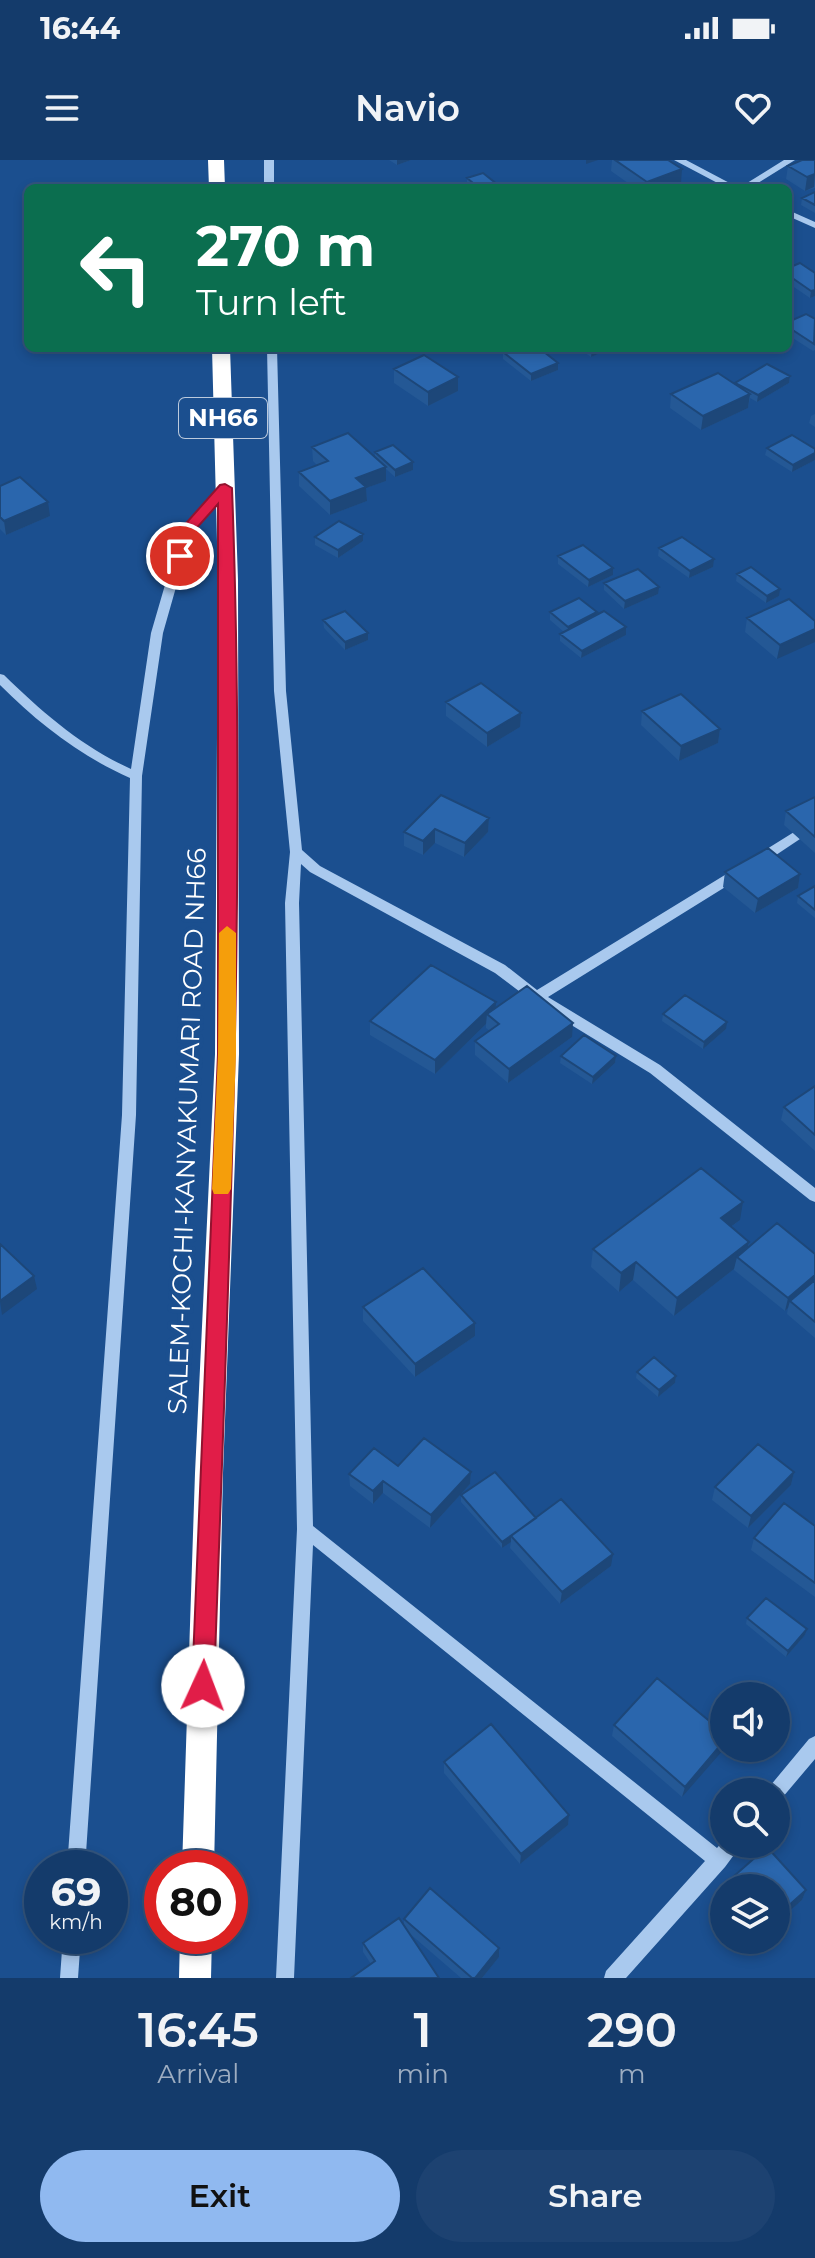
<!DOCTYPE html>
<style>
body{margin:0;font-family:Montserrat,sans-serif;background:#1d4271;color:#f1f3f6;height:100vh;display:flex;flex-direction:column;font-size:30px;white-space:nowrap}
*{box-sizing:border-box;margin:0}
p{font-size:26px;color:#9dadc1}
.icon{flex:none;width:44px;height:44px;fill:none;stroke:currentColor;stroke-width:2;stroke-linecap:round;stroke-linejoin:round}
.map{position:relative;height:1818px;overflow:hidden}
.sheet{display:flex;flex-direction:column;background:#143b6b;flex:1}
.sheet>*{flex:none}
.top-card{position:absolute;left:24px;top:24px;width:768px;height:168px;border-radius:12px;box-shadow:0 4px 12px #0003,0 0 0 2px #33557e;background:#0b6e4f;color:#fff;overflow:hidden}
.fabs{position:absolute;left:710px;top:1522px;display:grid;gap:16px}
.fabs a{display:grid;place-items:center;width:80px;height:80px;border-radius:50%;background:#143b6b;box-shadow:0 4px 12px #0003,0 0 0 2px #33557e;font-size:40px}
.speed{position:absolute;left:24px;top:1690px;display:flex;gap:16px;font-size:40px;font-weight:700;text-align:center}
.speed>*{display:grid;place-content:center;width:104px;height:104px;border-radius:50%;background:#143b6b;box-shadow:0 4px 12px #0003,0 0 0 2px #33557e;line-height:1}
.speed small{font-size:20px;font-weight:400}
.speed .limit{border:12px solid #d22;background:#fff;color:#111}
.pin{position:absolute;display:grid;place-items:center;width:68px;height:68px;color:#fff;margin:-34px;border:4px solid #fff;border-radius:50%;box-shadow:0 2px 8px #0007}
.me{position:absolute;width:88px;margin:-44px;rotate:2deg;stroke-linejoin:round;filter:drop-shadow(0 0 6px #0008)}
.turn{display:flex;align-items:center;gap:28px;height:168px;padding:0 40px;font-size:36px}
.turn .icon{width:104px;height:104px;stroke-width:2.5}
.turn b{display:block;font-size:56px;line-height:68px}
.eta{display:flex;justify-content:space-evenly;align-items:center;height:136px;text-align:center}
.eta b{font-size:48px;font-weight:600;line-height:56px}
.primary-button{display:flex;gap:16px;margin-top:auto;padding:16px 40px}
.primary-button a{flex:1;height:92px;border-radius:48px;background:#90b9f0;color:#111;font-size:32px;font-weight:600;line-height:92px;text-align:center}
.primary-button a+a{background:#1d4271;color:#f1f3f6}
.status{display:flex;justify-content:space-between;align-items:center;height:56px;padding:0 40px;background:#143b6b;direction:ltr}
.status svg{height:22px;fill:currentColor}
header{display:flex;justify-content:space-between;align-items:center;height:104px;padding:0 40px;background:#143b6b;font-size:36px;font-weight:600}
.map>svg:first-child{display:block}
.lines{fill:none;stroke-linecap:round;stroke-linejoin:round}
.minor{fill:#a9c9ee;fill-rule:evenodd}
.highway{fill:#fff;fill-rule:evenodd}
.wall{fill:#245895}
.shaded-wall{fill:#1d4779}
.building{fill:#2a66ad;stroke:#1d4779;stroke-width:2}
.route{fill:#e11d48;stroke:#92132f;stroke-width:2}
.slow{fill:#f59e0b}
.labels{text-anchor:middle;stroke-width:8;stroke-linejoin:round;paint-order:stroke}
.shield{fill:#1b4f8f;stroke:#bbcadd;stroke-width:2}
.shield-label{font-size:24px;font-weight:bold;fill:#fff}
.street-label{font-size:26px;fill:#fff;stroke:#1b4f8f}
</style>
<div class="status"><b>16:44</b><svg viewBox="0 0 49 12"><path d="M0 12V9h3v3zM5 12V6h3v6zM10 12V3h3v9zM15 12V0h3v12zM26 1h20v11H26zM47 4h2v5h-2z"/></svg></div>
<header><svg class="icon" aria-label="menu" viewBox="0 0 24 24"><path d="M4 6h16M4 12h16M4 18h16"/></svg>Navio<svg class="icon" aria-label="heart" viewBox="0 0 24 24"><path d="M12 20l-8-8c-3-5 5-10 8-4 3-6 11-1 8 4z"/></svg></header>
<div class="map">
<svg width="815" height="1818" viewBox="0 0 815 1818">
<rect width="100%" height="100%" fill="#1b4f8f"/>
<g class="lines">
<path class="minor" d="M264,0H274V28H264Z
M674,0H686L739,28H727Z
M784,0H795L750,28H739Z
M788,50L815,62V68L788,56Z
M267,188H277L286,531L302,690L320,706L505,805L537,830L733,710H743L744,713L743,716L548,837L660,905L815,1028V1042L810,1040L650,913L532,841L495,813L310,712L301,704L299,743L313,1366L717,1688L724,1680V1684H742L725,1707L626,1818H604L606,1811L705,1701L313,1385L294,1818H276L297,1369L285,743L290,692L274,531Z
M225,325L230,328L229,330L192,371L163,473L142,616L136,955L85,1708H67L122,955L130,618C80,596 38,563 0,525V514L4,515C42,552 82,587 131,609L151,473L181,370L221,326Z
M815,659V669L764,703H754L753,700L754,697Z
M815,1576V1599L782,1638L776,1641V1632H767L770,1626L809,1579Z
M63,1776H81L78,1818H60Z"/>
<path class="highway" d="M208,0H224L225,28H209Z
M212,188H230L238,420L239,894L223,1313L214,1708H182L195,1313L215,894L218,420Z
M180,1776H212L211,1818H179Z"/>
</g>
<path class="wall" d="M389,0H411L397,5Z
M612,0H668L681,23L666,28H635L611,11Z
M815,0V28L805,31L786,19L788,6Z
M467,18L498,28H470L467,25Z
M815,32V53L801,45L802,38Z
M788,108L815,113V136L810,138L788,123Z
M815,159V190L813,191L788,175V162Z
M578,188H612L591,197Z
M503,192L558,203V210L531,221L503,199Z
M394,209L458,217V231L428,246L394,223Z
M790,216L789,223L757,242L750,238L748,248L701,270L670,248L671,234L735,224V223Z
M815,254V267L809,263L811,256Z
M312,287L375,297V292L413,310L395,317L386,309V321L366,328L367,341L330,355L299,326V312L317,305L313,301Z
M767,288L815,289V300L792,312L765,295Z
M0,326L50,356L6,375L0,369Z
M315,377L363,381L338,398L315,385Z
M659,388L713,407L689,418L658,396Z
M558,396L613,408V415L588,427L558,404Z
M737,414L779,436L766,443L736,421Z
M604,423L658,434L624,449L604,430Z
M789,439L777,499L745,472L747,458Z
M550,452L597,455L626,475L581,498L560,481V474L564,472L550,460Z
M323,460L368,480L345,490L324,468Z
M446,542L520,567L487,587L446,556Z
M642,551L720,569L718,583L679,601L641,565Z
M815,637V693L784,665L786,651Z
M489,658L488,672L464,697L435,683L423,695L404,686V672Z
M725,712L800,714L798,728L755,753L723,727Z
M815,726V758L797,743L798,736Z
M495,848L572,877L508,923L475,895V881L490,871L486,868V864L435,914L370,875V861Z
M663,854L726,869L703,889L662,861Z
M561,896H616L615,903L592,924L560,903Z
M815,926V991L781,960L784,947Z
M740,1060L731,1067L749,1082L748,1088L815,1094V1178L787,1154L788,1148L785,1151L734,1110V1109L674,1156L633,1120L619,1132L591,1107L593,1089Z
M363,1147L475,1176L415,1217L363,1161Z
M637,1212L676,1216L675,1223L658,1237L636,1218Z
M398,1306L471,1312L470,1324L430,1368L383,1333L373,1344L350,1326L349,1314Z
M794,1312L791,1325L748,1368L712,1340L715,1327Z
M461,1335L536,1358L611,1406L560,1444L510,1388L511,1382L502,1388L461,1342Z
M815,1366V1437L751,1390L754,1378Z
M747,1458L807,1469L805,1475L786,1497L746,1464Z
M614,1565L724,1573L682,1637L612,1576Z
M444,1602L569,1655L568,1665L520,1704L444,1613Z
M767,1687L806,1730L802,1740L776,1763V1728H724V1751L714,1740L717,1731Z
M404,1759L499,1797L482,1818H461L409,1773L371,1804L363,1792V1783L404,1766Z"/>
<path class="shaded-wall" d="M397,0H411L397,5Z
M586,0H598L586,4Z
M682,9L681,23L666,28H647V22Z
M815,14L814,27L805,31L807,17Z
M815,130V136L810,138L811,131Z
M592,188H612L591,197Z
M558,203V210L531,221V214Z
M790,216L789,223L757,242L758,235Z
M458,217V231L428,246V232Z
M750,234L748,248L701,270L703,256Z
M815,293V300L792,312L793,305Z
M413,302V310L395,317V310Z
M386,307V321L366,328L367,341L330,355V341L356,318Z
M48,342L50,356L6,375L4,361Z
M363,374V381L338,398V390Z
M714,399L713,407L689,418L690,411Z
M613,408V415L588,427L589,420Z
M659,427L658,434L624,449L625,441Z
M780,429L779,436L766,443L767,436Z
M597,452L596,460L568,474V467Z
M626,467V475L581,498L582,491Z
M815,469V482L777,499L780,485Z
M368,473V480L345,490V482Z
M521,553L520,567L487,587V573Z
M720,569L718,583L679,601L681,586Z
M489,658L488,672L464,697L465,683Z
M435,669V683L423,695V681Z
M800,714L798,728L755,753L758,739Z
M496,842L495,856L487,854L486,864L435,914V900Z
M727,862L726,869L703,889L704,882Z
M573,863L572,877L508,923L509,909Z
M616,896L615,903L592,924L593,917Z
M743,1042L740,1060L717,1077L721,1058Z
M749,1082L745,1100L737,1097L734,1109L674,1156L677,1138Z
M636,1102L633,1120L619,1132L621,1113Z
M815,1115V1125L790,1141L788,1148L785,1151L788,1138Z
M34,1116L37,1129L2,1155L0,1141Z
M475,1163V1176L415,1217V1204Z
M676,1216L675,1223L658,1237L659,1230Z
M471,1312L470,1324L430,1368L431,1355Z
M794,1312L791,1325L748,1368L751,1356Z
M383,1321V1333L373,1344V1331Z
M536,1358L511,1376V1382L502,1388V1382Z
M613,1394L611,1406L560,1444L562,1432Z
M807,1469L805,1475L786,1497L788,1491Z
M724,1581L725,1588L682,1637L685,1627Z
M569,1655L568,1665L520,1704L521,1694Z
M806,1730L802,1740L776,1763V1757Z
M499,1788V1797L482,1818H475Z"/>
<path class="building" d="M615,0H668L682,9L647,22Z
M802,0H815V14L807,17L788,6Z
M483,13L498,25L489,28H479L467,18Z
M815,32V45L802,38Z
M800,103L815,113V130L811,131L788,115V108Z
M806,154L815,159L814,184L788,167V162Z
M513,188H539L558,203L531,214L503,192Z
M424,195L458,217L428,232L394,209Z
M767,204L790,216L758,235L735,223Z
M718,213L750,234L703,256L671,234Z
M348,273L386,307L356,318L366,327L330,341L299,312L328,301L312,287Z
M792,275L815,289V293L793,305L767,288Z
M393,285L413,302L395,310L375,292Z
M20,317L48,342L4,361L0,357V326Z
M339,361L363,374L338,390L315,377Z
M682,377L714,399L690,411L659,388Z
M583,385L613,408L589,420L558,396Z
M751,407L780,429L767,436L737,414Z
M638,409L659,427L625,441L604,423Z
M579,438L597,452L568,467L550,452Z
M789,439L815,461V469L780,485L747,458Z
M345,451L368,473L345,482L323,460Z
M604,451L626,467L582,491L560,474Z
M481,523L521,553L487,573L446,542Z
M681,534L720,569L681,586L642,551Z
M441,635L489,658L465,683L435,669L423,681L404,672Z
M815,637V677L786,651Z
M768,688L800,714L758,739L725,712Z
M815,726V750L798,736Z
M431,805L496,842L435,900L370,861Z
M527,826L573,863L509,909L475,881L499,864L487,854Z
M685,835L727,862L704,882L663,854Z
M584,875L616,896L593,917L561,896Z
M815,926V975L784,947Z
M701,1008L743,1042L721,1058L749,1082L677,1138L636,1102L621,1113L593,1089Z
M777,1063L815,1094V1115L788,1138L737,1097Z
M0,1084L34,1116L0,1141Z
M423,1108L475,1163L415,1204L363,1147Z
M815,1120V1162L790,1141Z
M654,1197L676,1216L659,1230L637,1212Z
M424,1278L471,1312L431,1355L383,1321L373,1331L349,1314L374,1288L398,1306Z
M758,1284L794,1312L751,1356L715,1327Z
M495,1312L536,1358L502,1382L461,1335Z
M561,1339L613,1394L562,1432L511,1376Z
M784,1343L815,1366V1423L754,1378Z
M766,1438L807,1469L788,1491L747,1458Z
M657,1518L724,1573V1581L685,1627L614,1565Z
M491,1564L569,1655L521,1694L444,1602Z
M767,1687L806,1730L776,1757V1728H724V1738L717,1731Z
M430,1728L499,1788L475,1818H472L404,1759Z
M399,1758L439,1818H351L375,1801L363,1783Z"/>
<path class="route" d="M225,324L232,328C247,728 228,1127 214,1526L211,1533L203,1536L195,1533L192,1526L218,894V344L194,371L185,399H175L172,396L180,370L220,325Z"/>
<path class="slow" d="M227,766L236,773V894L231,1029L228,1034H214L212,1029L218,894L219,773Z"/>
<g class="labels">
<rect class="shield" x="179" y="238" width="88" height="40" rx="6"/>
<g class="shield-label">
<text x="223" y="266">NH66</text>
</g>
<g class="street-label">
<text transform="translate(187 971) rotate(-88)" y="9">SALEM-KOCHI-KANYAKUMARI ROAD NH66</text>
</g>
</g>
</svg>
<div class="fabs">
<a><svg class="icon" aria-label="sound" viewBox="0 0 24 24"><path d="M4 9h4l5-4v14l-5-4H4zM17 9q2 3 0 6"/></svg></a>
<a><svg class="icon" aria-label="search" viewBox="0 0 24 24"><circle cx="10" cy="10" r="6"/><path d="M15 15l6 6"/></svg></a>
<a><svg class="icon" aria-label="layers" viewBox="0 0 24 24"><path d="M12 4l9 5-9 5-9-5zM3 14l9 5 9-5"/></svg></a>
</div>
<div class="speed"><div>69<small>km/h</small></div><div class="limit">80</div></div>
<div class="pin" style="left:180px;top:396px;background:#d93025"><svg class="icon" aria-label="arrive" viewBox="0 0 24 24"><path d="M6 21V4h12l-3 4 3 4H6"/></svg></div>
<svg class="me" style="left:203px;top:1526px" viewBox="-20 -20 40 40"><circle r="19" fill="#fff"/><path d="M0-13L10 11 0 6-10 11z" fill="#e11d48"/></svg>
<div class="top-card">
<div class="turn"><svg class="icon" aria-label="left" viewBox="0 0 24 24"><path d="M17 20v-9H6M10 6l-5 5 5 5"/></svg><div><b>270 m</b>Turn left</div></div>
</div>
</div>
<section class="sheet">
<div class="eta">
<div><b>16:45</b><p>Arrival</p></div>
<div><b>1</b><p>min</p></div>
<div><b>290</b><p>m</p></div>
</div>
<div class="primary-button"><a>Exit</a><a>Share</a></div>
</section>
